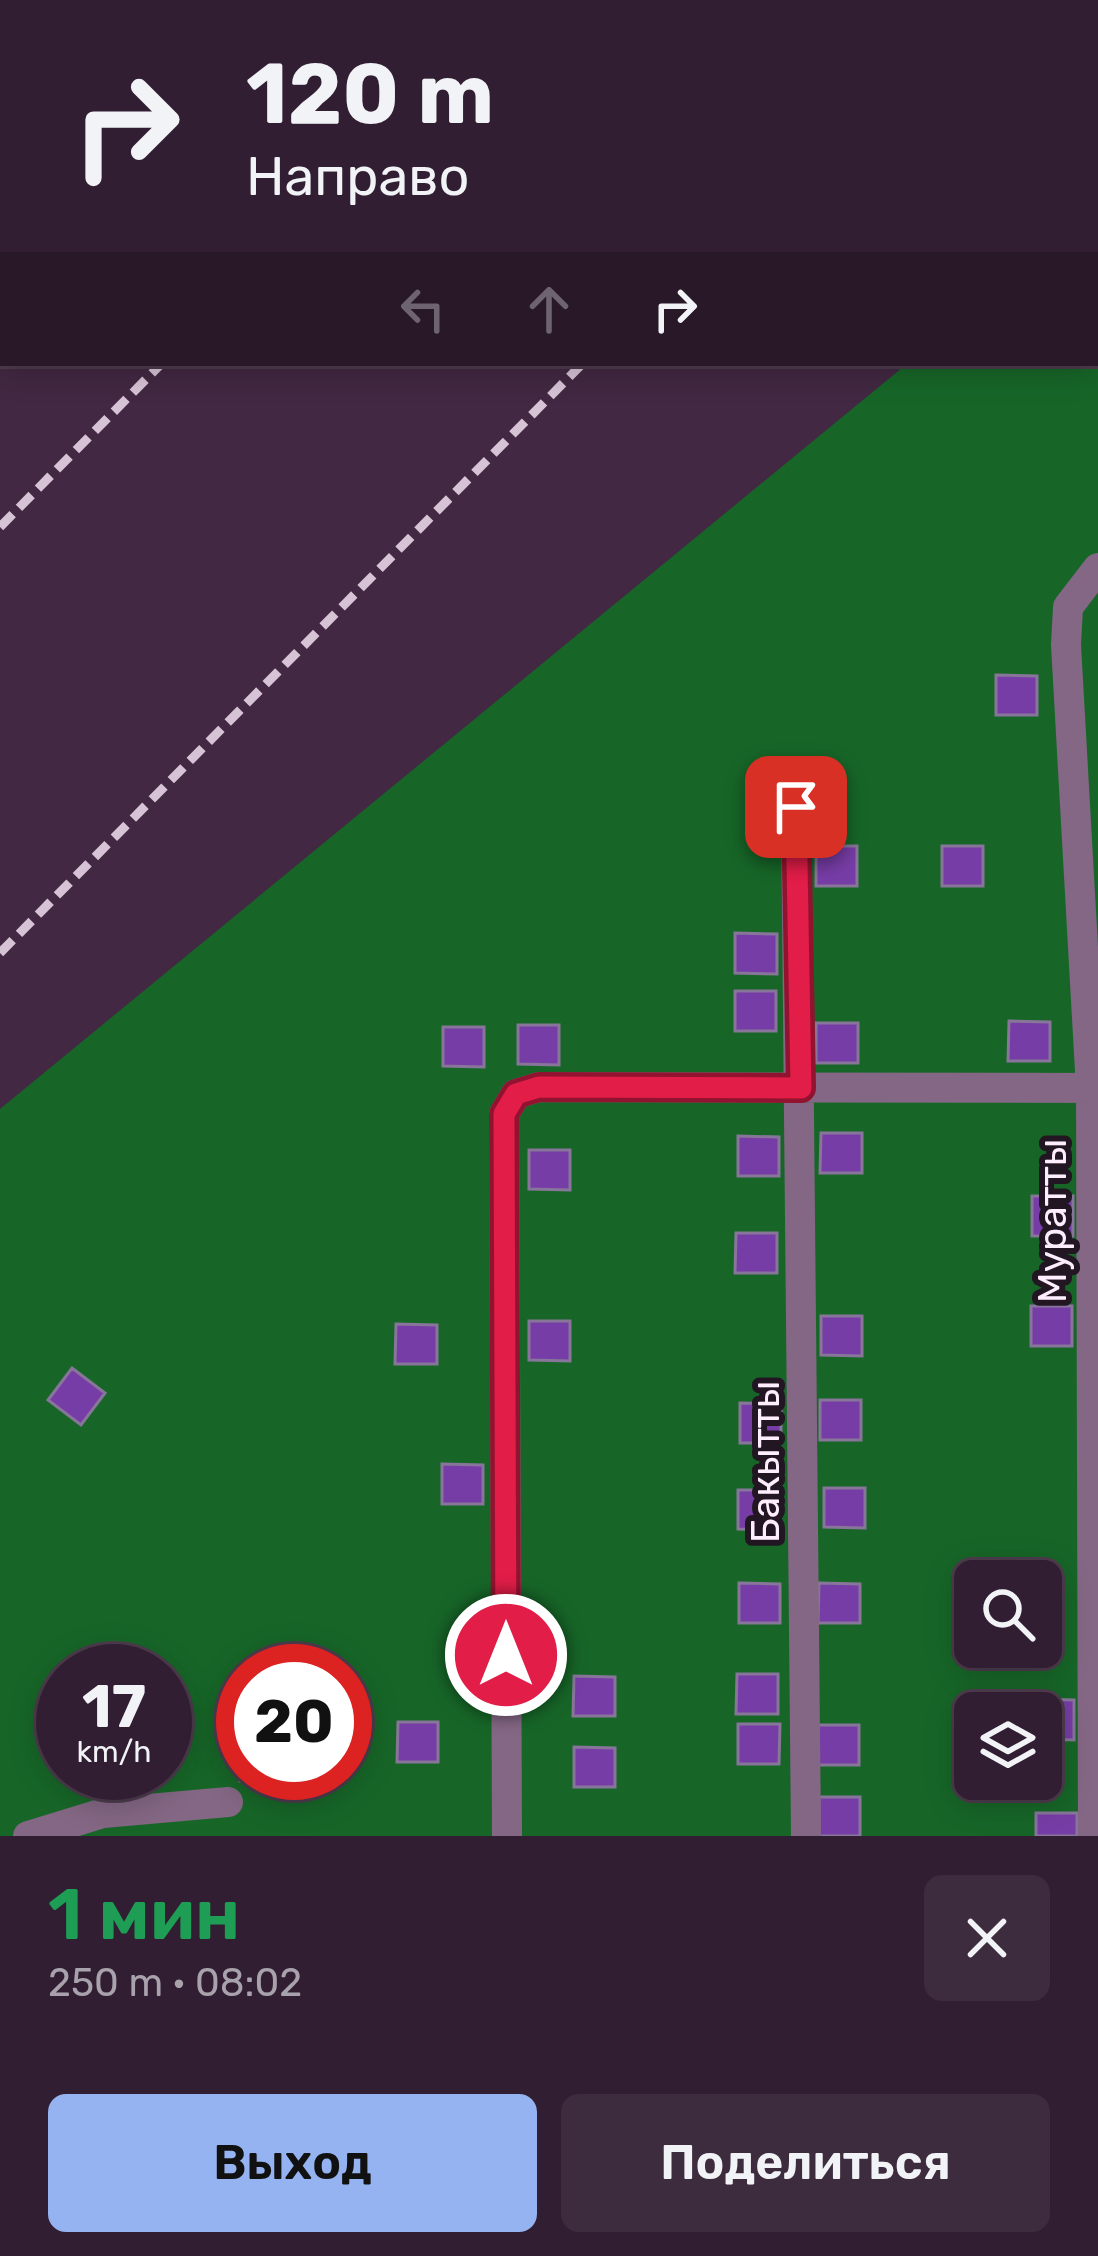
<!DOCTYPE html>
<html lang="ru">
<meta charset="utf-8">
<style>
body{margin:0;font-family:Rubik,sans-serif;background:#3d2b3e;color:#f1f3f6;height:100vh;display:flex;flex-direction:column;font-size:45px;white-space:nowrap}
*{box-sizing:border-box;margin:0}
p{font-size:39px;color:#a8a2ac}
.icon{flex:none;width:66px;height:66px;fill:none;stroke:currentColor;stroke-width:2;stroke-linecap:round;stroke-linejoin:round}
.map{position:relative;height:1836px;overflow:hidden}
.sheet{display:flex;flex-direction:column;background:#321e32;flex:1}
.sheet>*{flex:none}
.banner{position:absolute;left:0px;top:0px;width:1098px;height:366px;box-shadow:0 6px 30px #0003,0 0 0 3px #4d3c4d;background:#321e32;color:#f1f3f6;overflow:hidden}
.buttons{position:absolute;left:954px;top:1560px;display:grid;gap:24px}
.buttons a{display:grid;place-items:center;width:108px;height:108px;border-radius:18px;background:#321e32;box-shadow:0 6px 30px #0003,0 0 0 3px #4d3c4d;font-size:60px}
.speed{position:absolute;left:36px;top:1644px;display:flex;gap:24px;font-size:60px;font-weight:700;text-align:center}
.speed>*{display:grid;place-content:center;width:156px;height:156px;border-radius:50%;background:#321e32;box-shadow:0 6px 30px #0003,0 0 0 3px #4d3c4d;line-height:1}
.speed small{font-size:30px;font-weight:400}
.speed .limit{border:18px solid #d22;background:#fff;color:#111}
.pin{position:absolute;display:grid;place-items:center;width:102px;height:102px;color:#fff;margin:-51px;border-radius:24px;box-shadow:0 6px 18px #0006}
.me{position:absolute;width:132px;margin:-66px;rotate:0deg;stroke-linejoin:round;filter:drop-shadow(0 0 9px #0008)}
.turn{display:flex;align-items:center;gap:42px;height:252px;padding:0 48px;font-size:54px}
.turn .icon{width:156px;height:156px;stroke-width:2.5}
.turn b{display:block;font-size:84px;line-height:102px}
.lanes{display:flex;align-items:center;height:114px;padding:0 48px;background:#0003;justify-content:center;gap:60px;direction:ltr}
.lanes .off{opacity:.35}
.round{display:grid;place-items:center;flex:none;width:126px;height:126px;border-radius:18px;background:#3d2b3e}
.overview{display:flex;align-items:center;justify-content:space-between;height:204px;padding:0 48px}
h1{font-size:72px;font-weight:600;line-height:90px;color:#1e9e55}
.action{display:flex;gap:24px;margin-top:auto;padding:24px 48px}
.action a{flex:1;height:138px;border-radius:18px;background:#95b2f1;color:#111;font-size:48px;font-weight:600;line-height:138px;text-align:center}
.action a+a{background:#3d2b3e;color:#f1f3f6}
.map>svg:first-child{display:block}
.green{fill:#176628;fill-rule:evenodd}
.building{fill:#773da6;stroke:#877699;stroke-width:3}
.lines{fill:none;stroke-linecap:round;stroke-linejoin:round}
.minor{stroke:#846784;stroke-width:30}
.rail{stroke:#d6c3d5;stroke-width:9;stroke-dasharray:18 9;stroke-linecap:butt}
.route-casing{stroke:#92132f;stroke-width:30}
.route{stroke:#e11d48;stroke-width:21}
.labels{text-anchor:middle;stroke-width:12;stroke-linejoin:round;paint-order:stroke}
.street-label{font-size:39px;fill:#feedfd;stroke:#211621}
</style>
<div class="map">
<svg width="1098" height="1836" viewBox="0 0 1098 1836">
<rect width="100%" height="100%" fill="#422842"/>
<path class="green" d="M1098,207V1836H0V1109L908,363H1095ZM975,1581H1041V1647H975ZM63,1671H165V1773H63ZM243,1671H345V1773H243ZM975,1713H1041V1779H975Z"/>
<path class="building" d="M996,675L1037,676V715H996Z
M816,846H857V886H816Z
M942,846H983V886H942Z
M735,933L777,934V974L735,973Z
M735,991H776V1031H735Z
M1009,1021L1050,1022V1061H1008Z
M816,1023H858V1063H816Z
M518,1025H559V1065L518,1064Z
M443,1027H484V1067L443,1066Z
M821,1133H862V1173H820Z
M738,1136L779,1137V1176H738Z
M529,1150H570V1190L529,1189Z
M1032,1196H1073V1236H1032Z
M736,1233H777V1273H735Z
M1031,1306H1072V1346H1031Z
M821,1316H862V1356L821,1355Z
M529,1321H570V1361L529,1360Z
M396,1324L437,1325V1364H395Z
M72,1368L105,1393L81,1425L48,1400Z
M820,1400H861V1440H820Z
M740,1403L781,1404V1443H740Z
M442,1464L483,1465V1504H442Z
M824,1488H865V1528L824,1527Z
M738,1490H779V1530L738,1529Z
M739,1583L780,1584V1623H739Z
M819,1583L860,1584V1623H818Z
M737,1674H778V1714H736Z
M574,1676L615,1677V1716H573Z
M1033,1699L1074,1700V1740L1041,1739V1713H1033Z
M398,1722H438V1762H397Z
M738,1724H780L779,1764H738Z
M818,1725H859V1765H818Z
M240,1742L243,1773H281V1781H240Z
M574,1747L615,1748V1787H574Z
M819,1797H860V1836H819Z
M1036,1813H1077V1836H1036Z"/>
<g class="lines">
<path class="minor" d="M796,807L806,1836
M28,1836L103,1813L228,1802
M507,1836L504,1114L516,1094L539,1087L1098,1088
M1093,1836L1091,1089L1066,645L1068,607L1098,568"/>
<path class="rail" d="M67,3L70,0
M518,3L521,0
M936,3L939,0
M0,70L3,67
M0,527L162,363
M0,953L583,363"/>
</g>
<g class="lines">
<g class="route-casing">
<path id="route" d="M506,1655L504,1114L516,1094L539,1087L801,1088L796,807"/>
</g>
<use href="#route" class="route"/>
</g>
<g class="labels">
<g class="street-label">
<text transform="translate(1052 1221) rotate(-90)" y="14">Муратты</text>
<text transform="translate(765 1462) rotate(-90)" y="14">Бакытты</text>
</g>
</g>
</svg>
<div class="buttons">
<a><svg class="icon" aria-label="search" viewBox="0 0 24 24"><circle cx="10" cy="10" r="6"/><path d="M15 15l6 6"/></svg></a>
<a><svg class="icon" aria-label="layers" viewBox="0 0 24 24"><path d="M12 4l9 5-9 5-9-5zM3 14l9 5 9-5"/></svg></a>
</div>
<div class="speed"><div>17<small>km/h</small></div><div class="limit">20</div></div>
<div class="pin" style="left:796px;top:807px;background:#d93025"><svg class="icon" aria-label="arrive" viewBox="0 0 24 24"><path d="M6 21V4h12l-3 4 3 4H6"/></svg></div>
<svg class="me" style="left:506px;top:1655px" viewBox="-20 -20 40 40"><circle r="17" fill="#e11d48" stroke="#fff" stroke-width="3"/><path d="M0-11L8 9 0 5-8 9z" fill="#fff"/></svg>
<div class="banner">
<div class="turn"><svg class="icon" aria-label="right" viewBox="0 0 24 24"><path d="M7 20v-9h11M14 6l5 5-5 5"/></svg><div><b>120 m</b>Направо</div></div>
<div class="lanes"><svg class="icon off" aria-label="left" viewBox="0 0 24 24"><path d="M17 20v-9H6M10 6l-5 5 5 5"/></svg><svg class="icon off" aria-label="ahead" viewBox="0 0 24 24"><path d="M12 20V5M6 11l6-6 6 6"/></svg><svg class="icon" aria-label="right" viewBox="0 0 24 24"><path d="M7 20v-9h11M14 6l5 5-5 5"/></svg></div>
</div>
</div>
<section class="sheet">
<div class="overview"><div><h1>1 мин</h1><p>250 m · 08:02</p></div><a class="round"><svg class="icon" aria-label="close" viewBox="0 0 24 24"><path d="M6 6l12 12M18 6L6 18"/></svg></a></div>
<div class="action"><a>Выход</a><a>Поделиться</a></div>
</section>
